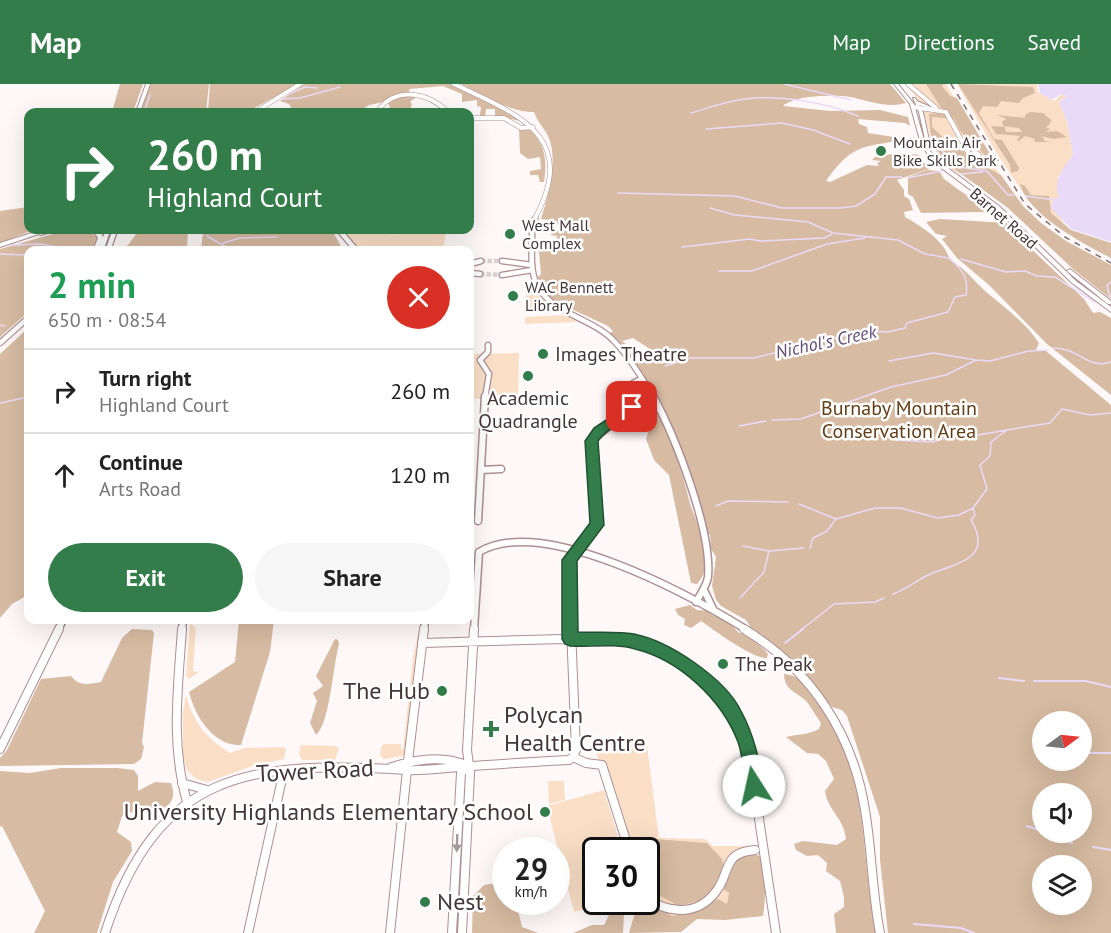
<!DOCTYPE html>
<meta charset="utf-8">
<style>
body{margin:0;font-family:"PT Sans",sans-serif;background:#f6f6f6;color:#222;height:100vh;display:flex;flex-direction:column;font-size:22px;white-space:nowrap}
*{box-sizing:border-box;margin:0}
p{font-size:20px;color:#767676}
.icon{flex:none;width:33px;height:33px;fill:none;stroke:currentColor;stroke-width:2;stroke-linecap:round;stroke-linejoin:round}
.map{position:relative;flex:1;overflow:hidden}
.details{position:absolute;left:24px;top:162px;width:450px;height:378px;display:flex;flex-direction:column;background:#fff;border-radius:12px;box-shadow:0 6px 24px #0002}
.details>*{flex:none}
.guide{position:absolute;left:24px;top:24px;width:450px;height:126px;border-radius:12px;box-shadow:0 6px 24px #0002;background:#337d4a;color:#fff;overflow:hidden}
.needle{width:39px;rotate:75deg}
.fabs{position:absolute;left:1032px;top:627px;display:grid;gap:12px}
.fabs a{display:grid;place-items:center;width:60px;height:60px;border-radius:50%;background:#fff;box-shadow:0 6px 24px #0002;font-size:30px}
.speed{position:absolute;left:492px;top:753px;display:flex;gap:12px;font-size:30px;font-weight:700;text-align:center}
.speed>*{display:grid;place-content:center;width:78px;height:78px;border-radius:50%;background:#fff;box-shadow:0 6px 24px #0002;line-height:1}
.speed small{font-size:15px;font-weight:400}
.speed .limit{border:3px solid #111;border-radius:9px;background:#fff;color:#111}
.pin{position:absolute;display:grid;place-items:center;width:51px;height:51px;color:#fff;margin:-26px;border-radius:12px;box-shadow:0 3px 9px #0006}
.me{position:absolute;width:66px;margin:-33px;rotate:350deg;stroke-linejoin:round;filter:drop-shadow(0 0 4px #0008)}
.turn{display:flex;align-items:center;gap:21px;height:126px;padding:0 24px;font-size:27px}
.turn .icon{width:78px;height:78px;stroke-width:2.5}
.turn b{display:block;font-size:42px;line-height:51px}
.round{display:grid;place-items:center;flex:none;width:63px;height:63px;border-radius:32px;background:#f6f6f6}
.head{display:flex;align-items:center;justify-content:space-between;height:102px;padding:0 24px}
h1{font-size:36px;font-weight:700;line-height:45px;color:#1e9e55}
.primary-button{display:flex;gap:12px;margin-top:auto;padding:12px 24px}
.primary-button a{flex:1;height:69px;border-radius:36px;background:#337d4a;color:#fff;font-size:24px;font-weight:700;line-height:69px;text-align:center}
.primary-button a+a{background:#f6f6f6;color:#222}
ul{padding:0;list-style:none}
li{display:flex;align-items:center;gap:18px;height:84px;padding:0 24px;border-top:2px solid #e0e0e0}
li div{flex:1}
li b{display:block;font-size:22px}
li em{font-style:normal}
header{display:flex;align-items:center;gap:36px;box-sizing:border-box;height:84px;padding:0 30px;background:#337d4a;color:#fff}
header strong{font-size:28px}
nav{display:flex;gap:33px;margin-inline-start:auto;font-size:21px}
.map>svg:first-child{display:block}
.green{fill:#fadfc6}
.forest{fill:#d7bba2;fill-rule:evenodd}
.water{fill:#eadafa}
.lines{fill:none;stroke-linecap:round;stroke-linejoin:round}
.stream-far1{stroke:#eadafa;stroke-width:1.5}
.stream{stroke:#eadafa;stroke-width:2}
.minor-tunnel{stroke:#d9d1d2;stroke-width:4.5;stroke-dasharray:4.5 2;stroke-linecap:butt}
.minor-far3-casing{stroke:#ad8e93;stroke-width:5}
.minor-far2-casing{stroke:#ad8e93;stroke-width:7}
.minor-far1-casing{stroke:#ad8e93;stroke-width:9}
.minor-casing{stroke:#ad8e93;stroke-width:10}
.major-casing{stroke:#ad8e93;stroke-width:2}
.minor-far3{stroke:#fff;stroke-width:4}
.minor-far2{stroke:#fff;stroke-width:4.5}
.minor-far1{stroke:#fff;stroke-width:6}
.minor{stroke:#fff;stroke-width:8}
.major{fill:#fff;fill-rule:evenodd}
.rail{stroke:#7c7173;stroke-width:1.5;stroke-dasharray:6 6;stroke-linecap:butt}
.oneway{fill:#a19a9c}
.route{fill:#337d4a;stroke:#215130;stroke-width:1.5}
.poi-dot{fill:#337d4a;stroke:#fff;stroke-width:2}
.labels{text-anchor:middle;stroke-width:5;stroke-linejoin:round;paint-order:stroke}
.far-poi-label{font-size:16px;fill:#433638;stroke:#fff;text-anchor:start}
.far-street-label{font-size:16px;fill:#433638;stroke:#fff}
.far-water-label{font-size:18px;font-style:italic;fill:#634b78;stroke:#fff}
.poi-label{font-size:20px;fill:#433638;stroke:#fff;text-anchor:start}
.park-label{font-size:20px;fill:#623c12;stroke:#fff}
.near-poi-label{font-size:24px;fill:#433638;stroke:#fff;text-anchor:end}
.near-street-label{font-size:24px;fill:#433638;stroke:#fff}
</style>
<header>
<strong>Map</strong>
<nav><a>Map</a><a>Directions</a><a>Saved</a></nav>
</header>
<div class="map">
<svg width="1111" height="849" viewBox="0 0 1111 849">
<rect width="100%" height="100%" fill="#fff8f9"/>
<path class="green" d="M905,0H946L1012,112C990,103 952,93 939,71C922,43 932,27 905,0Z
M957,0H1037L1038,8L1054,17L1062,10L1067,12L1059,18L1067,37L1073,71L1058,93L1059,113L1052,118L1063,138H1050C1010,100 985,47 957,0Z
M342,146H393L391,154L394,146H446L443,166H359Z
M528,199L558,228L546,230V222H535V229L526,230V202Z
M566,231L577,238L525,240V233Z
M519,269L518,314L470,315V270Z
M421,536L408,666L403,672L384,675L380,672L381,663L384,660H401V665H403L413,573Z
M190,538L196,545L193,587L199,588L189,595L186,592Z
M186,611C192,637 208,656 230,669L245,664L283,663L286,665L284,675L252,682L208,698L196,695L187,686L183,673V628Z
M628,654H646L659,754L705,755L713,762H752L760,831L647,834L642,818H646V766H626L596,669L629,668Z
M301,661L336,662L339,664L335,676H302L299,670Z
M548,697H564L565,716L549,720Z
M604,706L622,766H596V818H609L574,828L547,722Z"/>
<path class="forest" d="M120,0H143L133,28H112Z
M151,0H209L206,28H141Z
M210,0H299L254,24L252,28H208Z
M304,0H451L509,28L521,37L495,32V25H486L485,32H480L481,23L477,22V16L462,18V10L443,2L409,5L411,12L416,13L410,18L412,20L410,26L391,28L388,17L369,21L359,28H305L292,25L289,20L280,17Z
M461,0H890L906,19C889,24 871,18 855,14C838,10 795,11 783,22L830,27L880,26L908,33L910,42L905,39L858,35L859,40L867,43L868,49L907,55C863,64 854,58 826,97L830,98L867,81L879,82L877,79L881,77L872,76L875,73L898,69L920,71L924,79L934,83L897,96L904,106V112L909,115L913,126L904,128L905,133C922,143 944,156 950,176C965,184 973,196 985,207C1004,223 1025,238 1039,259L1036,266L1046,267L1111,321V849H888L880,776V733L847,632L842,626L832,623L794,577L751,544L746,536L721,522L716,516L712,502L716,473L711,465L710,451L706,448L689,385L668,337L669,333L663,331L639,290L640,285L627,267L638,274L650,271V265L633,254L622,257L626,260L623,261L610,249L613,247L608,242L552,216L547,211L549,207L543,204L537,194L541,190L538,157H556L557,152L550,151L559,146L557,137L541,135C548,112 559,75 548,52C544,44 537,37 534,28C509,28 483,11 461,0ZM1042,638H1082V676H1042ZM1042,710H1082V748H1042ZM1042,782H1082V820H1042Z
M926,0H944L942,2L950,12L957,14L997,82L987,80L984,70L960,47L954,35L932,33V43L950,60L961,64L969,74L1001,91L1023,122L1041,139L1066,157L1111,181V215L1073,185L1008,124L942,76L931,53L929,30L949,28L941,24Z
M958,0L1033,3L1035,9L1023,14L1019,19L1001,17L997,23L983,22L979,29L994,55L1002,56L1019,84L1018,87L1011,89L1010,81Z
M1030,28L1043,29L1051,36L1050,40L1046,43L1050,45L1046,48L1057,47L1067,53L1053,55L1042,52L1045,57L1051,58H1034L1035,55L1025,52L1019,57L1017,56L1020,52L996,50L991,42L1005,43L1006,48H1022L1019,44L1003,42L1002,37L1007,35L996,31L1025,34V31Z
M519,44L530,46C546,60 547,78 544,98H540L538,91H530V87L541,85L540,73L528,75L520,69Z
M927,86L939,87L944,95L959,106L1003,136L984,128L921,129L913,113L908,110V93Z
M1020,100L1025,102L1031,111L1049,112L1051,129L1071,146L1111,159V174C1085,161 1027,130 1020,100Z
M28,123V146H33L0,159V127Z
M940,135L1007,139L1012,145L1011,151L1023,157L1084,215L1093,229L1100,228L1111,234V311L1047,260L989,201L957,174L942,155L947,152L936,150L926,138Z
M67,146H86L98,153L94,166H28V228L0,253V165Z
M135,146H188L187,166H116L128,161L137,149Z
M203,146H332L343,166H201Z
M28,244V511L12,520L0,534V270Z
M639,300C658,317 681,382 687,408C692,432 707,454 706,479C705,488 703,493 697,500L691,499L669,391L654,376L646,355L648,349L638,329L641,322Z
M690,521L697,526L711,527L712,531L727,536L739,549L748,550C754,558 762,562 768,570L767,574C753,575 714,546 701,537L691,544L684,541L685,535L678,531L675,525Z
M239,536H274L270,568L241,661C213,662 195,632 189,608L235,578Z
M132,545L152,546L154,549L142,659L144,663L141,675L134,680L0,682V674L7,666L41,595L71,592C79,603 89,600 101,598L122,554Z
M335,555L338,556L339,560C333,581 330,639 316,651L310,639L317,617L313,609L323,602L316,592Z
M784,590C805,592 816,611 825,628C837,650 849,671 855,695C866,746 865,799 877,849H836L834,830L844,823V813L840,797L826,787L827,779L818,771L807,772L796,766L794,760L803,757L837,761L846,755C844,734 828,727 825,707L834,695L826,677L818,670L807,669L786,653C799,650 807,651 819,645L821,639C816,632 812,625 807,618C798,608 784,607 784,590Z
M61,684H117L134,686L138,692V707L155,698L171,699C179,719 164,730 146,723L122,732L117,748L131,758L132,767L113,798L97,849H34L45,827L2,742L0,743V687L30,689Z
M654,755L707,759L722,775L724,783L712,807L698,817L679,822L647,805L646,766L629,765L633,758Z
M749,769L760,772C766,790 766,814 763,832L725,836L697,835L681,848L629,849L634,832L647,819L672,832L701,826L718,815L727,820L729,809L723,805L738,771Z
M503,798L506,818H516L522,843L538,849H472L473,812L484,801Z
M618,825L624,831L623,849H573L592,841H604L610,829Z"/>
<path class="water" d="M1038,0H1111V158L1071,145L1051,124L1054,115L1059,113C1053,95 1063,84 1073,71L1067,37L1059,18L1067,12L1062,10L1051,16L1040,9Z"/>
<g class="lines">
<path class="stream-far1" d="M784,0L851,16
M289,10L305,3L317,4
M282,15L300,14L340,3
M144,28L150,11
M691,29C708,24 727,17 745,15C781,11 825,18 858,32
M706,45L782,39L813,46L850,60
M931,56C939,68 952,71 959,83L987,87L1008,111H1014
M961,90L983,88
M907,94L942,87
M618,109L735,112L782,124H841L856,122L875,110L886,93H902
M1026,112L1055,116
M710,124L735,131L808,138L833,149L898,156L925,170L949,174
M203,146V151
M207,152L231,166
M223,159L240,154L277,153
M12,161L40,160L75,166
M682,163L750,155L760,157L824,154L832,150
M0,170L28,171
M961,175L1006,188L1025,187L1037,192L1055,193L1095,218
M719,187H752L827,160L865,154
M1110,214L1107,201L1111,198
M0,241L5,242
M1052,264C1079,263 1087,286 1111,278
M889,277L933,269L976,276
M665,282L690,274H754L864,247L888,248L905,244L907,239L948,228L955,213L966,211C969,194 962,185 949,174L951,175
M0,319L28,313
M772,336L801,335L891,303L946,291L976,276L990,277L1029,267L1048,266
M739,342L766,337
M895,356L932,358L959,350L978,351L1007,346
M799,420L836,435
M716,422L728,417L788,418
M743,462L769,467
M810,464L813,454L827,447L836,435L875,424H900L938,434L959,431L973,424
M893,510C905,506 915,498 926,492C950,480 996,477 971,436L975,431L973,424L987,405L980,381L990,372L991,358L1007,346L1050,339L1062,325L1090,331L1111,329
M740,514L764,488L769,467L804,464
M801,546L834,520L875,518L884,514"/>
<path class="stream" d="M785,559L803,545
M999,594L1024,597
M1034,597H1086L1111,603
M1038,662L1042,663
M1082,669H1111
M1027,742L1042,747
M1048,748L1072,759
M1093,763L1111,766
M914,840L961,844L974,849"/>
<path class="minor-tunnel" d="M481,177H502
M480,190L502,191"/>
<g class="minor-far3-casing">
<path id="minor-far3" d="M454,0C519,31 580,52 534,136
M908,0L936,24
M913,23L946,28L969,70L979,71L964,58
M379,25C398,2 429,9 448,28
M255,28L300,0
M267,28H295
M470,34H504L521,44L533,43"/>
</g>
<g class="minor-far2-casing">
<path id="minor-far2" d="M535,135L532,141C533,157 529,181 535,196C546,229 592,233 614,257C629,273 643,295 654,314
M339,146L356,166
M101,166L108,146
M108,166L115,146
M502,177L532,181
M470,180L481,177
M470,189L480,190
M502,191L532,186
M0,259L28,234
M485,314L489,290L480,276L488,268V261
M634,314L633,299L641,295"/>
</g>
<g class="minor-far1-casing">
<path id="minor-far1" d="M653,312C676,354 712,447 708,493C707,501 700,511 696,518
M481,386L501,385
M478,437L485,312
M704,506L713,525
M58,546L63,536
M182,546L183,536
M424,546L425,536
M474,546L479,468C543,430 690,511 747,546
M571,546L568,482L571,471L597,441L591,357L628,327L634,312"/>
</g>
<g class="minor-casing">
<path id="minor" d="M182,545C178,605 170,662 188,721
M571,545L576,666L573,673
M744,545C810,585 853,649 865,726C872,767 872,808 880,849
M422,559L562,555L633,557L660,566L693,587L729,621L748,661L776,849
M0,665L59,545
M573,673L586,679L602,681L629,766
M408,677L424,545
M392,683C416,675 442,671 466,681
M182,699L207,706
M646,814C671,831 701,832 719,803C725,794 726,782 733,774C739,768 747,767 755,766
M105,849C158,684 253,677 406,686C423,687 442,684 460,683C496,680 533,678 569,676L573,673
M248,849L284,686
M390,849L407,686
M452,849L461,689L467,681
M462,849L470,689L467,666L474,545"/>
</g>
<g class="major-casing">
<path id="major" d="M146,0H150L140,28H136Z
M894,0H898L914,20L925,60L936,75L999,122L1076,197L1111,223V228L1072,199L995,124L932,77L921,60L910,20Z
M913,14H915L917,17L933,24L931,25L919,21L923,28L930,61L926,60L919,28Z
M41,146H58L41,151L39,150L0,163V159Z
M93,146H98L104,154L98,166H93L98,154Z
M1070,185L1111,217V220H1108L1068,188L1067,187Z"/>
</g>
<use href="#minor-far3" class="minor-far3"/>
<use href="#minor-far2" class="minor-far2"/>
<use href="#minor-far1" class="minor-far1"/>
<use href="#minor" class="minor"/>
<use href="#major" class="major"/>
<path class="rail" d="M951,0L1025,120L1065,153L1111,179"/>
</g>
<defs><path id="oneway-solid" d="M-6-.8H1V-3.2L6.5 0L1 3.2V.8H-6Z" transform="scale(1.5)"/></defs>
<use class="oneway" href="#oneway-solid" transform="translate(457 759) rotate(92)"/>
<path class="route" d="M632,319L638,323C627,338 608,342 598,357L604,441L577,477L578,548C596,549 616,547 634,550C669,557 725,594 741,627C754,651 759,675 764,702L761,708L754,711L748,708C742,692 744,674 738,658C722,616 680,576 635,565C616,559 590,563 570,562L565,560L562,555V476L590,439L585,357L594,344Z"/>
<g class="poi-dot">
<circle cx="881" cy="67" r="6"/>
<circle cx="510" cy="150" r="6"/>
<circle cx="513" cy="212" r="6"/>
<circle cx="543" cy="270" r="6"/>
<circle cx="528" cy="292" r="6"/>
<circle cx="723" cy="580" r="6"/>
<circle cx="442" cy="607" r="6"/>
<path d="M488 636h6v6h6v6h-6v6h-6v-6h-6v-6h6z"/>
<circle cx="545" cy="728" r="6"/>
<circle cx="425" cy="818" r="6"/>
</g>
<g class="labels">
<g class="far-poi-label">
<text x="893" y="64">Mountain Air<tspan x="893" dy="18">Bike Skills Park</tspan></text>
<text x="522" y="147">West Mall<tspan x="522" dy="18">Complex</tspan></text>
<text x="525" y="209">WAC Bennett<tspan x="525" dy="18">Library</tspan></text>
</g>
<g class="far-street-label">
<text transform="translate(1004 134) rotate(41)" y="6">Barnet Road</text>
</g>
<g class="far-water-label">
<text transform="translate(826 258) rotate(-12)" y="6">Nichol's Creek</text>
</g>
<g class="poi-label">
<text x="555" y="277">Images Theatre</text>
<text x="528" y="321" text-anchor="middle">Academic<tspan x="528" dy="23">Quadrangle</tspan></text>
<text x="735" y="587">The Peak</text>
</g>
<g class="park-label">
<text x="899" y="331">Burnaby Mountain<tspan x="899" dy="23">Conservation Area</tspan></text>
</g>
<g class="near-poi-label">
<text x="430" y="615">The Hub</text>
<text x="504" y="639" text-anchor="start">Polycan<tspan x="504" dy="28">Health Centre</tspan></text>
<text x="533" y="736">University Highlands Elementary School</text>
<text x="437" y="826" text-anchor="start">Nest</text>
</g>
<g class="near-street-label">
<text transform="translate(315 687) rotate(-3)" y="8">Tower Road</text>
</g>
</g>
</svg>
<div class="fabs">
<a><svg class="needle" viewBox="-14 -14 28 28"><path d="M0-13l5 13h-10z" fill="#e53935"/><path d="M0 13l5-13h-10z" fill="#767676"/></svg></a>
<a><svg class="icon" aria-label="sound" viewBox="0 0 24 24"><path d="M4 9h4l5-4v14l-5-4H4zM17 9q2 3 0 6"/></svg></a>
<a><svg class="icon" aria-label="layers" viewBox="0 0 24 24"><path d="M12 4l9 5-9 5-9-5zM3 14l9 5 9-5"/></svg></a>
</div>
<div class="speed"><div>29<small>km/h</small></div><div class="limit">30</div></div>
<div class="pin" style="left:632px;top:323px;background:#d93025"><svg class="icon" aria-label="arrive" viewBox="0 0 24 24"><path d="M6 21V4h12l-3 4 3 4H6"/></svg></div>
<svg class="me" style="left:754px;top:702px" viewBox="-20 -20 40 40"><circle r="19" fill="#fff"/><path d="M0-13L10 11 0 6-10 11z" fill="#337d4a"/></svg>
<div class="guide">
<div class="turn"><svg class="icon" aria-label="right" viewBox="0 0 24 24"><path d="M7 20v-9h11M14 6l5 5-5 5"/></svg><div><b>260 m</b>Highland Court</div></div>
</div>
<section class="details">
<div class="head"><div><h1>2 min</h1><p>650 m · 08:54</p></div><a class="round" style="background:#d93025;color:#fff"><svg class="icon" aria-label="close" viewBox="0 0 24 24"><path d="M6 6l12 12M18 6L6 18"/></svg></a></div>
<ul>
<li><svg class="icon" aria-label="right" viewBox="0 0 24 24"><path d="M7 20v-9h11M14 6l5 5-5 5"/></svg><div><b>Turn right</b><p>Highland Court</p></div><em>260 m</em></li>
<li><svg class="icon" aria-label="ahead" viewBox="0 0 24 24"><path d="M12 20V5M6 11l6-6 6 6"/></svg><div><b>Continue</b><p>Arts Road</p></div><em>120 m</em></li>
</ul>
<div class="primary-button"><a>Exit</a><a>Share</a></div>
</section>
</div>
